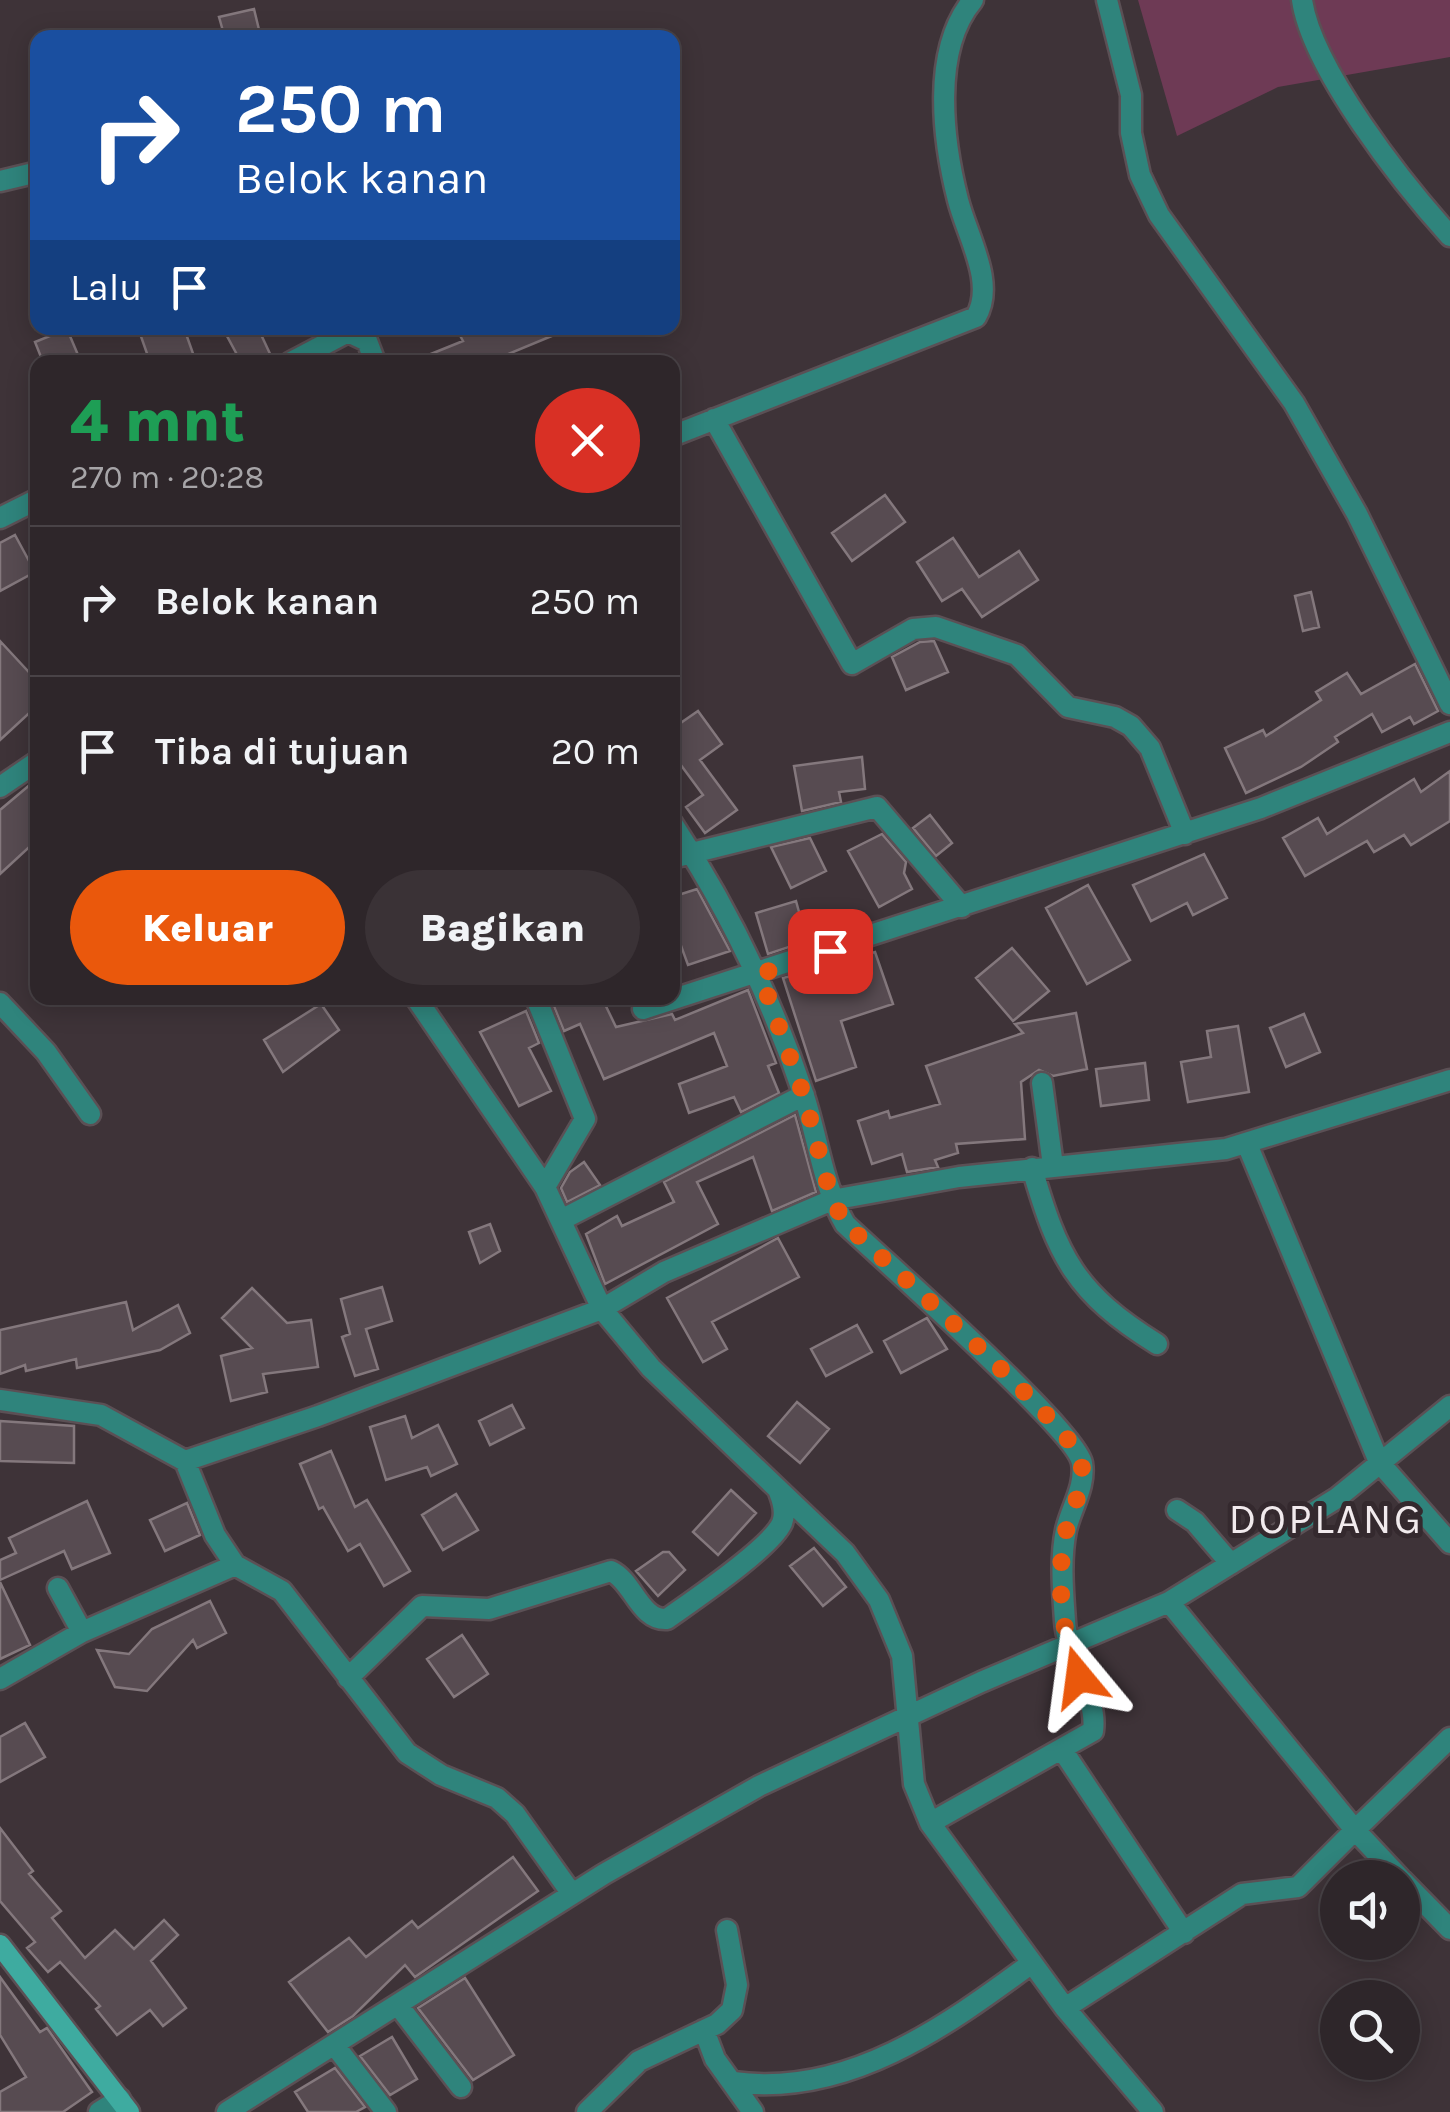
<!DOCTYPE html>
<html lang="id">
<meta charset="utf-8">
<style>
body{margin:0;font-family:Karla,sans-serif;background:#3a3236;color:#f1f3f6;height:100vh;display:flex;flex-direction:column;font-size:38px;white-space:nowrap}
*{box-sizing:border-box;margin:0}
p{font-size:32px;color:#a7a5a8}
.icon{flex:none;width:55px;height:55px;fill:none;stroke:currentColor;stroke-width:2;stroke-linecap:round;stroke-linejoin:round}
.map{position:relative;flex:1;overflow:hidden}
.side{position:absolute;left:30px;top:355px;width:650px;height:650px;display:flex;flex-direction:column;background:#2e262a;border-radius:20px;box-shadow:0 5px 25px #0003,0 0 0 2px #494347}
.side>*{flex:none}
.guide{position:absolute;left:30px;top:30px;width:650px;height:305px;border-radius:20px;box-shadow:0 5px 25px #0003,0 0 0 2px #494347;background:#1a4fa0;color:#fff;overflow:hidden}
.controls{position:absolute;left:1320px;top:1860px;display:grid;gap:20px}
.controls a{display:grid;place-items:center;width:100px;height:100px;border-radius:50%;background:#2e262a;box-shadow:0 5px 25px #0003,0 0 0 2px #494347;font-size:50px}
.pin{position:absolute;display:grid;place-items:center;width:85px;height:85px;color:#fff;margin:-42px;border-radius:20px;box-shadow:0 5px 15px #0006}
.me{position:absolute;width:110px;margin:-55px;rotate:344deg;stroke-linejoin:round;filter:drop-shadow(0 0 8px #0008)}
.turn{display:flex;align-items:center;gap:35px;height:210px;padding:0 40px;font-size:45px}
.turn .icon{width:130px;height:130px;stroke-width:2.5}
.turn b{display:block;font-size:70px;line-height:85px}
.then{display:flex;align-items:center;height:95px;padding:0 40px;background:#0003;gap:20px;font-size:38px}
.round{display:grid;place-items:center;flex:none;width:105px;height:105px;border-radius:52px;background:#3a3236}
.head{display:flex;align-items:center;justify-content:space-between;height:170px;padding:0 40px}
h1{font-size:60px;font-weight:800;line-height:75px;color:#1e9e55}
.cta{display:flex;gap:20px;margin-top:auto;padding:20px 40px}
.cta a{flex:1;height:115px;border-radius:60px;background:#ea580c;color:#fff;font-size:40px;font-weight:800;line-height:115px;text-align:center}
.cta a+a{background:#3a3236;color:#f1f3f6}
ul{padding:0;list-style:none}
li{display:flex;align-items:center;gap:30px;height:150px;padding:0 40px;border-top:2px solid #494347}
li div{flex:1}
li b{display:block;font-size:38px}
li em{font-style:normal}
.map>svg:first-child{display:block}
.green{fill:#6e3a55}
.building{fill:#574b51;stroke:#84787d;stroke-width:2.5}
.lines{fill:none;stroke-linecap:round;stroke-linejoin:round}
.street-casing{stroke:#5b5055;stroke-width:25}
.secondary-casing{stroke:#5b5055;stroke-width:25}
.street{stroke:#2f847c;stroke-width:20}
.secondary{stroke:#3eaba0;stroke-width:20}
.route{stroke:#ea580c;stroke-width:18;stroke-dasharray:0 32.4}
.labels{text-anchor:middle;stroke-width:10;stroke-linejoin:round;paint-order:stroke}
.quarter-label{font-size:42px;letter-spacing:2.5px;fill:#f1eaed;stroke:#34292e}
</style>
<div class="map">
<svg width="1450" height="2112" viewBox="0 0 1450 2112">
<rect width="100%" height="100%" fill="#3e3338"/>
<path class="green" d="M1138,0H1450V57L1278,87L1177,136Z"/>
<path class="building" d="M254,9L261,38H225L219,17Z
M138,328H184L196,362H150Z
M245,328H258L271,356L259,362H241L227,336Z
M456,328H571L506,355L509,362H411L463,341Z
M67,329L81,362H43L35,342Z
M885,495L905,522L852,561L832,533Z
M15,535L35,572L0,591V543Z
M953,538L979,577L1019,551L1038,580L982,617L962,589L942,601L917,562Z
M1311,592L1319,627L1303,631L1295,596Z
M0,641L38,682V705L0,740Z
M934,641L948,672L906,690L892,657L920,642Z
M1415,664L1438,711L1414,724L1410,717L1382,732L1372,714L1335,737L1338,742L1301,767L1246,793L1225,748L1263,730L1266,736L1321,700L1316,692L1347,673L1361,694Z
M698,711L722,744L700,760L737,810L705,833L686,807L703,795L672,753V729Z
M862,757L865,789L839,792L841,802L802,811L794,766Z
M1450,771V821L1411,845L1404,835L1374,852L1367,841L1305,876L1283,838L1318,818L1327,834L1414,779L1421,792Z
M38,778V839L0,874V810Z
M930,815L952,843L936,856L913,828Z
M882,834L906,862L904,873L912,889L879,907L848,851Z
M810,838L826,871L791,888L771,847Z
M1204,854L1227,898L1193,915L1187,903L1151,921L1133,885Z
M1088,885L1130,960L1087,984L1046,908Z
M697,889L730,951L688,965L672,921V897Z
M796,901L807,941L768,954L756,913Z
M1012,948L1049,991L1013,1021L976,978Z
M875,952L893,1004L841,1021L856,1067L816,1081L783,978Z
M748,990L776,1063L768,1066L779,1093L741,1112L734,1097L689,1113L679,1084L727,1066L714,1033L604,1079L580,1024L564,1031L551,999L602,998L616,1027L672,1014L675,1020Z
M321,1004L339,1030L283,1072L264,1040Z
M526,1011L539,1043L529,1048L551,1091L519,1106L480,1032Z
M1076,1013L1087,1069L1053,1076L1039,1070L1021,1082L1025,1139L956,1144L958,1153L935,1160L938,1167L907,1172L902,1154L872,1164L858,1121L888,1111L890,1118L940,1104L926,1066L1023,1033L1015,1024Z
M1304,1014L1320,1052L1286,1067L1270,1028Z
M1238,1026L1249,1092L1188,1102L1181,1062L1211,1057L1207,1031Z
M1145,1063L1149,1100L1101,1106L1096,1069Z
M795,1115L816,1192L772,1211L753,1157L697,1182L718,1224L605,1284L586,1234L617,1216L622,1226L674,1202L664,1182Z
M584,1162L600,1185L567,1202L561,1188L570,1172Z
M490,1224L500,1251L480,1263L469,1232Z
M778,1238L799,1277L712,1322L727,1349L703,1362L667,1298Z
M382,1287L392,1321L366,1329L378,1369L355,1376L342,1337L350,1334L341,1299Z
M252,1288L287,1323L311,1320L318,1367L263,1374L267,1392L231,1401L221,1356L252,1348L222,1318Z
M126,1302L133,1330L178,1305L190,1333L160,1350L77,1368L76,1359L26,1371L25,1365L0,1374V1330Z
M927,1318L947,1349L901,1373L884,1341Z
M857,1325L872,1352L826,1376L811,1349Z
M797,1402L829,1429L800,1463L768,1436Z
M512,1405L524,1428L490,1445L479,1421Z
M405,1416L412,1438L438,1425L457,1464L431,1476L427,1467L386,1480L370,1427Z
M0,1421L74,1426V1463L0,1461Z
M331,1451L355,1507L367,1500L410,1571L384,1586L360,1544L348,1551L323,1507L319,1509L300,1464Z
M731,1490L756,1513L718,1555L693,1532Z
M456,1494L478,1530L443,1550L422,1515Z
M87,1501L110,1553L72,1569L64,1551L0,1580V1560L16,1553L9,1538Z
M187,1503L200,1535L165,1551L150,1520Z
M814,1548L846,1587L823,1606L790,1566Z
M663,1552H669L685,1570L658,1596L636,1571Z
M0,1582L30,1645L0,1659Z
M210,1601L226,1633L197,1648L193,1640L147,1691L115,1687L97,1650L129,1654L152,1629Z
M462,1635L488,1674L454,1697L427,1659Z
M25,1723L45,1757L0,1782V1737Z
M0,1828L33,1871L29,1874L61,1911L52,1918L85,1958L115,1930L134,1949L164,1920L178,1935L151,1961L186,2008L163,2026L150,2010L117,2035L96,2009L100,2006L60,1962L48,1972L27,1948L35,1942L0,1901Z
M513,1857L538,1891L415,1977L405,1965L353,2016L328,2032L289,1982L349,1938L366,1957L412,1921L418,1928Z
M0,1977L40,2032L47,2028L92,2092L63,2112H0V2092L26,2077L0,2035Z
M465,1978L514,2055L473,2080L418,2008Z
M392,2037L417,2079L390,2095L360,2056Z
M335,2068L365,2107L356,2112H308L295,2092Z"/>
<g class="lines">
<g class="street-casing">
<path id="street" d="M1107,0L1131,95V133L1140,175L1159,215L1294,403L1357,514L1450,704
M1302,0C1312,69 1403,184 1450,236
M0,181L38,172
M291,362L348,332L367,341L375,362
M714,419L852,664L913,629L936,627L1017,655L1068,707L1115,717L1131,726L1150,748L1185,834
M672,436L976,317C996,283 967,236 958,200C943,141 931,50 973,0
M0,518L38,499
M0,787L38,761
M672,823C728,908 771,997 803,1093C818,1137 822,1184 845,1224C882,1259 1076,1430 1082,1463C1086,1486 1071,1508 1066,1530C1060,1559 1063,1592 1065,1621C1067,1658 1098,1696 1093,1731L930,1823L1065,2008L1153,2112
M672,858L877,807L962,907
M416,998L545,1187L602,1309L651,1368L845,1553L879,1600L902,1656L914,1784L930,1823
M536,998L585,1119L545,1187
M0,1003L46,1052L90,1114
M643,1009L1261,808L1450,732
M1042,1083L1053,1166
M1247,1144L1379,1462L1450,1543
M1032,1168C1058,1257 1075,1293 1157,1344
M563,1219L804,1095
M0,1400L101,1415L185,1461L318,1416L602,1309L664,1272L832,1200L959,1177L1226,1149L1450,1080
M185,1461L215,1535L235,1565
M1177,1510L1195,1522L1231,1564
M58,1588L82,1632
M1169,1602L1355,1830L1450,1738
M348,1678L422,1606L489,1609L611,1571C633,1581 640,1621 667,1619C692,1601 771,1548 782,1523C786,1513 783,1502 779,1492
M0,1679L82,1632L235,1565L282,1591L407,1753L441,1775L497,1798L515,1814L572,1894
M1063,1751L1184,1933
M1402,1880L1450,1929
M398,2005L461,2087
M1065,2008L1242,1894L1298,1887L1355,1830L1400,1878
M704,2030L715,2059L753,2112
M336,2047L386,2112
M733,2082C847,2098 945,2027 1032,1963
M99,2112L120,2099
M227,2112L604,1874L759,1786L981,1682L1169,1602L1337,1498L1450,1406
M587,2112L639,2061L717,2024L732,2010L737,1985L727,1930"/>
</g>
<g class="secondary-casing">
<path id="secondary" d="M0,1945L129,2112"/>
</g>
<use href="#street" class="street"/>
<use href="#secondary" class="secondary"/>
</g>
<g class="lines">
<path class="route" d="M830,951L760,974L804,1096L832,1200L846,1224C882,1259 1074,1428 1081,1461C1086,1484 1073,1506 1067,1527C1055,1573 1061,1634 1079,1677"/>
</g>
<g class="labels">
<g class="quarter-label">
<text x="1326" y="1533">DOPLANG</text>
</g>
</g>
</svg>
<div class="controls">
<a><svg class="icon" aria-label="sound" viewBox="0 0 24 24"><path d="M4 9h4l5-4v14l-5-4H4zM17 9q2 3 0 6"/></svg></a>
<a><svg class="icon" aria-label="search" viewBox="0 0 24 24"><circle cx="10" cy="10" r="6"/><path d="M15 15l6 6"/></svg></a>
</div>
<div class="pin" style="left:830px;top:951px;background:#d93025"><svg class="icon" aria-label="arrive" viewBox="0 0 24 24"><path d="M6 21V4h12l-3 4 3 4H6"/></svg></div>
<svg class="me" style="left:1079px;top:1677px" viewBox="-20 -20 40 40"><path d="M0-17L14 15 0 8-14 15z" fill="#ea580c" stroke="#fff" stroke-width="4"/></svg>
<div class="guide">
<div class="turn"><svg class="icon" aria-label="right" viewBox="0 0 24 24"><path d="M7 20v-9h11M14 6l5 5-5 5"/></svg><div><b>250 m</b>Belok kanan</div></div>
<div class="then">Lalu<svg class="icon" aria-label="arrive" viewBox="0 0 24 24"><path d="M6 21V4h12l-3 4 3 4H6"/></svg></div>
</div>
<section class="side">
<div class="head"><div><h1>4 mnt</h1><p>270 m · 20:28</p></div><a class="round" style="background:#d93025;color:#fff"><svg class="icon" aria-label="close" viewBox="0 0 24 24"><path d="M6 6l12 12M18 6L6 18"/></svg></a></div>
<ul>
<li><svg class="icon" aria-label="right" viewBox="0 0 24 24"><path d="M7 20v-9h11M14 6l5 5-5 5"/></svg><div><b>Belok kanan</b></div><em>250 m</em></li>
<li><svg class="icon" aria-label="arrive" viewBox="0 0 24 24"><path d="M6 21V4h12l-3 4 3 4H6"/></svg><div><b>Tiba di tujuan</b></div><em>20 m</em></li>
</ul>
<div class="cta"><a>Keluar</a><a>Bagikan</a></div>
</section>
</div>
